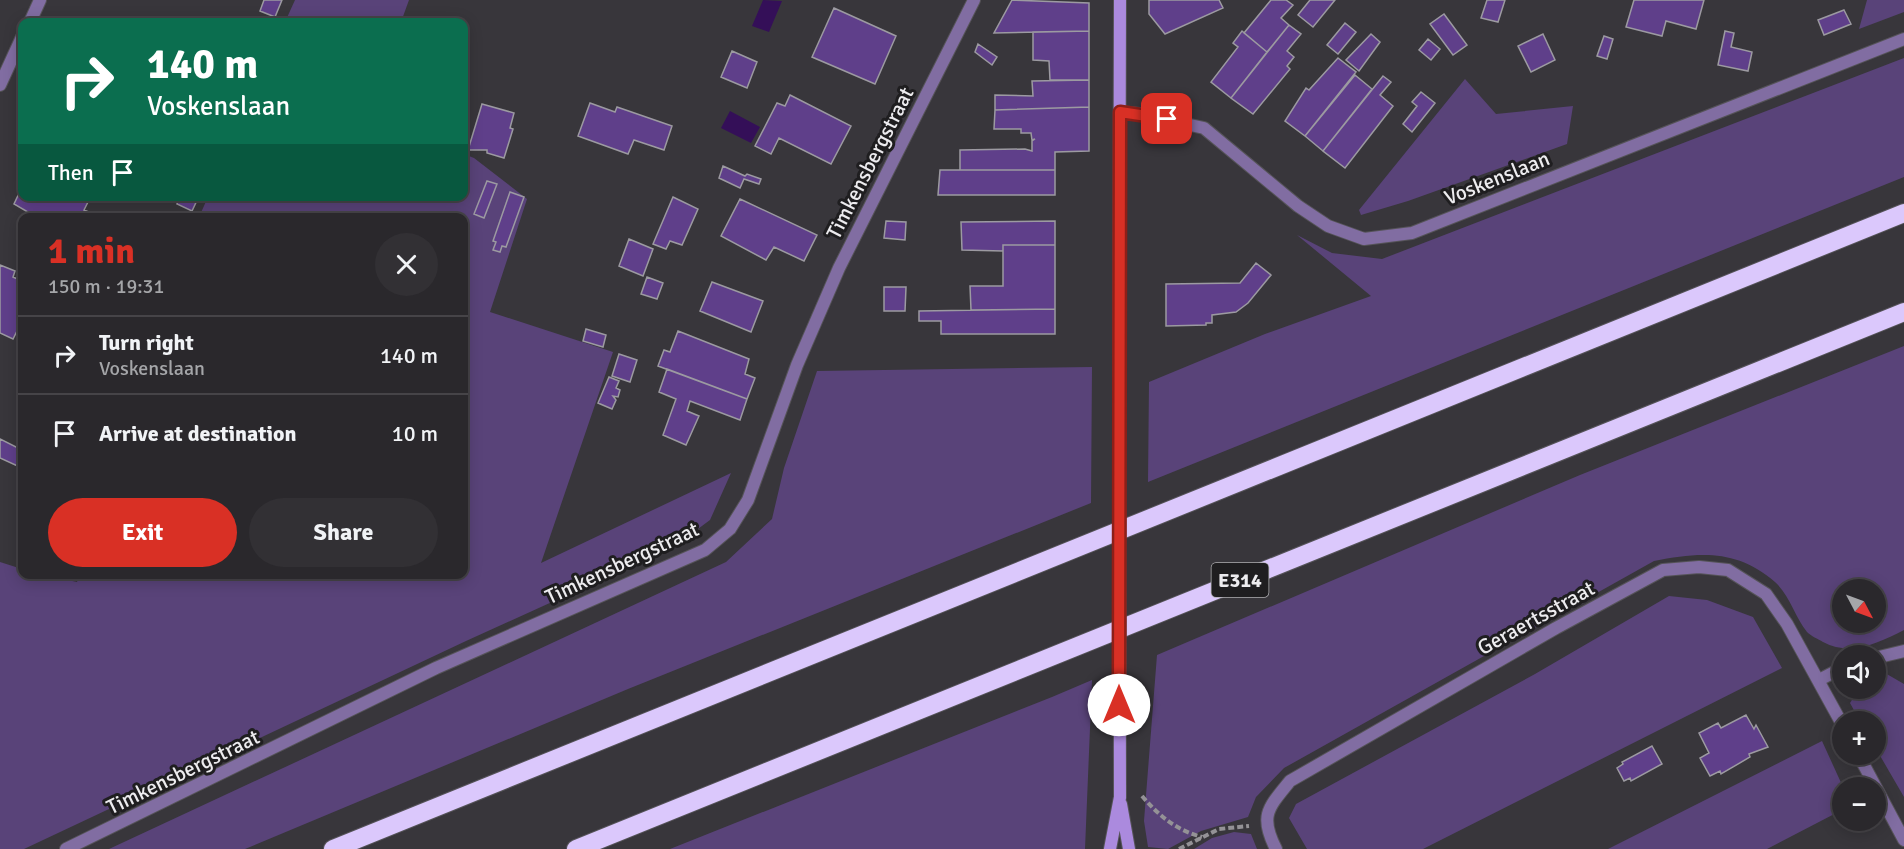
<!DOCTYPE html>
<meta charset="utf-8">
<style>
body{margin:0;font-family:Signika,sans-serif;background:#323034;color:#f1f3f6;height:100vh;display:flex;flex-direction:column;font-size:22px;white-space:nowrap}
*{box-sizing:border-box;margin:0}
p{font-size:20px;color:#a5a6a9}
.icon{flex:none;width:33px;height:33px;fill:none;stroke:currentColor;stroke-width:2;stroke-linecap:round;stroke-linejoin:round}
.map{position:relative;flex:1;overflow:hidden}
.panel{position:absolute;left:18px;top:213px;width:450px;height:366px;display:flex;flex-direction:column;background:#2a282c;border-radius:12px;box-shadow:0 3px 15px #0003,0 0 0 2px #464448}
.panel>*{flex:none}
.top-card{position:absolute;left:18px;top:18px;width:450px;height:183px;border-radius:12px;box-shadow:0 3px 15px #0003,0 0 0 2px #464448;background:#0b6e4f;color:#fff;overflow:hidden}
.needle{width:39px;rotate:131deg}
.fabs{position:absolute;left:1832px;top:579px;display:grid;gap:12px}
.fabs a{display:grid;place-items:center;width:54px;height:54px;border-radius:50%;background:#2a282c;box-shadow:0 3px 15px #0003,0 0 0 2px #464448;font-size:30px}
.pin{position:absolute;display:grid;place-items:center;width:51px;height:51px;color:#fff;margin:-26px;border-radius:12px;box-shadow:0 3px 9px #0006}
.me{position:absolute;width:66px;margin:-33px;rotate:0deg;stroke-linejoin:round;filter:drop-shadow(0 0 4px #0008)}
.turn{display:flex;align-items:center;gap:21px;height:126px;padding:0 30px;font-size:27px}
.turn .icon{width:78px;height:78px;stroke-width:2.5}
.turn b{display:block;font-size:42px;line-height:51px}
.then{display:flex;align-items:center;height:57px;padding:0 30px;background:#0003;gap:12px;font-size:22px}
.round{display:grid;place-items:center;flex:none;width:63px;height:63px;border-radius:32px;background:#323034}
.head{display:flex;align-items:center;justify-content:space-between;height:102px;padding:0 30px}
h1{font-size:36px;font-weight:800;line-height:45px;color:#d93025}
.action{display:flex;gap:12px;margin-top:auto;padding:12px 30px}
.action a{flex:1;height:69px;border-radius:36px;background:#d93025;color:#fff;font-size:24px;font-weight:800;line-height:69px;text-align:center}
.action a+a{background:#323034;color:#f1f3f6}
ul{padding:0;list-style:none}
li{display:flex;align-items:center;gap:18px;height:78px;padding:0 30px;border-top:2px solid #464448}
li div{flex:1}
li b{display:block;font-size:22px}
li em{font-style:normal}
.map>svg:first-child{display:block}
.green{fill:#594379;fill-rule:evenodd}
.water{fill:#340f58}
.building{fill:#5f3f8a;stroke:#9c9aa1;stroke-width:1.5}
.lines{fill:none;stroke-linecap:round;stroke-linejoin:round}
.street-casing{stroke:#555358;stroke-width:14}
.secondary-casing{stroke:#555358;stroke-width:14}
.highway-casing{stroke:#555358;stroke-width:20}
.path{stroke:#949296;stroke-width:4;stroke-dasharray:6 3;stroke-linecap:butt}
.street{stroke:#816da2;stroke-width:12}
.secondary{stroke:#ab8ade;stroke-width:12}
.highway{stroke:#dbc8fc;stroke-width:18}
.secondary-bridge-casing{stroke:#555358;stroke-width:14;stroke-linecap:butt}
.secondary-bridge{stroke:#ab8ade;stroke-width:12}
.route-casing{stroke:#8d1f18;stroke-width:15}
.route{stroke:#d93025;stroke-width:10}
.labels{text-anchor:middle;stroke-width:6;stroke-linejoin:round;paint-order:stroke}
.shield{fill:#1f1e20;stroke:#afaeb1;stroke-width:1.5}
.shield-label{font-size:20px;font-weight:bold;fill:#edecef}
.street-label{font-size:21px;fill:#edecef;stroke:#1f1e20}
</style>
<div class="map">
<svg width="1904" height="849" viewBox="0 0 1904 849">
<rect width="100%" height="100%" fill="#38363b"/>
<path class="green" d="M295,0H409L401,22H285Z
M1867,0H1904V12L1859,29Z
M1904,58V177L1148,482L1149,382L1265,334L1371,296L1297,235L1332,253L1382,259Z
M1465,79L1496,114L1573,106L1567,144L1408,201L1361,215L1359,210Z
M464,154L474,158L527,199L490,312L613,352L541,563L731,473L710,520L675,546L466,641L24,849H0V562L22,569V574L44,575L77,582L80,574H464V218L199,217L208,197L464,196Z
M1904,346V630C1878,643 1851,657 1823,642C1818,639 1811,636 1807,632C1795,617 1790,596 1775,582C1737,549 1700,552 1654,561L1284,768L1256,797L1248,817L1201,831L1168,849L1148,847L1144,821L1157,655L1580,475ZM1842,590H1875V622H1842Z
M1092,367L1091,503L628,689L245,849H109L726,562L772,519L784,468L817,371Z
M1669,596L1707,600L1753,617L1782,668L1423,849H1307L1289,818L1296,804L1535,674Z
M1885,673L1904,684V797L1875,747V722L1860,721L1850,703L1859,689L1875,688V676Z
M1092,680L1085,849H670L1052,697Z
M1822,741L1843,787L1842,810L1767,849H1608Z
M1234,832L1251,834L1257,849H1194L1212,838Z"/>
<path class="water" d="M763,0L782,1L769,32L752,26Z
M730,111L760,127L751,143L721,128Z"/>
<path class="building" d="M264,0H282L275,17L260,11Z
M1012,0L1089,3V31L994,33Z
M1149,0H1219L1223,8L1165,34L1149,14Z
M1271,0H1286L1293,5L1281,18L1289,25L1267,52L1244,33Z
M1310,0H1335L1313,27L1298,15Z
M1487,0H1505L1498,22L1481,18Z
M1634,0H1704L1696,29L1666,21L1662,36L1626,27Z
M834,8L896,36L875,84L812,57Z
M1844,10L1851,24L1824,35L1818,20Z
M1444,14L1467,45L1453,55L1430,24Z
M1345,23L1356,32L1338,54L1327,45Z
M1289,25L1301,34L1287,51L1294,57L1287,66L1290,69L1253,114L1231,98Z
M1089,31V80H1050L1049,61L1033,60V32Z
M1242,31L1267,52L1231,98L1211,82L1238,47L1233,43Z
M1725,31L1734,33L1731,47L1752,52L1748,71L1718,65Z
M1371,34L1380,42L1359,71L1346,60Z
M1543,34L1555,60L1531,72L1518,46Z
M1604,36L1613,39L1607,59L1597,56Z
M1428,39L1440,49L1431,60L1419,50Z
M978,44L997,57L992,65L975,52Z
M732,51L757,62L747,88L721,77Z
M1338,58L1356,72L1305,136L1285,121L1306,88L1309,90Z
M1355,75L1372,89L1323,151L1305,136Z
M1383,76L1391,82L1380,95L1393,106L1345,168L1323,151Z
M1089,80V107L995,110V95L1033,96L1032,81Z
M1421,92L1435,103L1412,132L1403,124L1417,106L1412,102Z
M790,95L851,126L831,164L779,138L771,154L755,146L777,103L785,106Z
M590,103L615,112L617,107L672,126L664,150L634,140L628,154L578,136Z
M482,104L514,113L510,128L513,129L504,158L487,153V150H468Z
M1089,107V151L1055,152V170H960V150L1025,149L1032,151V141L1035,139L1032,140L1031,133H1021V129H994L995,110Z
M723,166L745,176L747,174L761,179L759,184L744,179L740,188L719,178Z
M940,170H1055V195H938Z
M487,181L497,184L484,218L474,214Z
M22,187V196H91L84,210L91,213L89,218H38L14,204Z
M510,192L524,197L506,247L502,246L500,252L493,250L496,242L493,241Z
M181,196H199L192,211L177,204Z
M673,197L698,209L682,245L670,241L666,249L653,244Z
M740,199L817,235L804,261L774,247L766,260L721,236Z
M886,221L906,222L905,240L884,238Z
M1055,221V245H1003V251L962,250L961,222Z
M629,239L653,249L643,276L619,266Z
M1003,245H1055V309L971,310L970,286H1003Z
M1256,263L1271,275L1248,303L1236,312L1212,315V323H1206V325L1166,326V284L1240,283Z
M0,265L15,271L13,277L22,281V321L13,339L0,333Z
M647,277L663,283L657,299L641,294Z
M712,282L763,301L751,332L700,311Z
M884,287H906L905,311H884Z
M1055,309V334H941V321H919V311Z
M586,329L606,335L603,347L583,341Z
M678,331L749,359L745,374L755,378L747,399L658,366L664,350L670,352Z
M619,354L637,360L630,382L612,376Z
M667,369L747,399L740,420L690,401L687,411L699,416L686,445L663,435L676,399L659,392Z
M609,377L619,381L616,388L620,390L618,397L613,396L616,400L612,409L598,403Z
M0,439L22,450V468L0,458Z
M1746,715L1754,729L1756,725L1768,747L1749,754L1750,757L1721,774L1720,771L1710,776L1700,758L1709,753L1699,733L1718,723L1721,728Z
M1652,746L1662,764L1631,781L1630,778L1624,781L1617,768L1623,764L1622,762Z"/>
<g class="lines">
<g class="street-casing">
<path id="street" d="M30,22L40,0
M0,85L22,37
M1120,112L1140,114L1204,128L1298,206L1328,226L1364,239L1412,233L1904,39
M1875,658L1904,651
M1819,680L1842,668
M1858,754L1904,840
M66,849L436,668L705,550L730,529L748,500L797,365L839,268L974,0
M1276,849C1259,816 1268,808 1290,781L1556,628L1663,570L1699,567L1728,570L1766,594L1787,624L1842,724"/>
</g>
<g class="secondary-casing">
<path id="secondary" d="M1119,356L1120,0
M1121,804L1129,849
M1110,849L1120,797"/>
</g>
<g class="highway-casing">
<path id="highway" d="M333,849L1904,213
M576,849L1904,312"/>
</g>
<path class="path" d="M1142,796C1159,816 1176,830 1202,837
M1179,849L1219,829L1249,826"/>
<use href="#street" class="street"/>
<use href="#secondary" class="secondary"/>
<use href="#highway" class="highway"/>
<g class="secondary-bridge-casing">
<path id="secondary-bridge" d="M1119,356L1120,797"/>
</g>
<use href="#secondary-bridge" class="secondary-bridge"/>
</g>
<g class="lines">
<g class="route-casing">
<path id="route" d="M1119,705L1120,112L1167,119"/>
</g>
<use href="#route" class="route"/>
</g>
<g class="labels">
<rect class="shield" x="1211.5" y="563" width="57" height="34" rx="4.5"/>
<g class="shield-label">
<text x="1240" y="587">E314</text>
</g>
<g class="street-label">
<text transform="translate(870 163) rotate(-63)" y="7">Timkensbergstraat</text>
<text transform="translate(1497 178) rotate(-22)" y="7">Voskenslaan</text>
<text transform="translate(622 563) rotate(-25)" y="7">Timkensbergstraat</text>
<text transform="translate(1536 618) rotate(-29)" y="7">Geraertsstraat</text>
<text transform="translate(183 772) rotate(-26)" y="7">Timkensbergstraat</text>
</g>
</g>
</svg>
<div class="fabs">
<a><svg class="needle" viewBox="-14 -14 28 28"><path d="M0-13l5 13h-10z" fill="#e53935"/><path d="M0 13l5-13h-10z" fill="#a5a6a9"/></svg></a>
<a><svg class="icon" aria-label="sound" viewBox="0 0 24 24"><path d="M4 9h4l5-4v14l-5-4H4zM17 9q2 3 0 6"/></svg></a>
<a>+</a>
<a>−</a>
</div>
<div class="pin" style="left:1167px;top:119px;background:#d93025"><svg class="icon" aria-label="arrive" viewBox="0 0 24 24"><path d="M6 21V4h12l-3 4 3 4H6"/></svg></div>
<svg class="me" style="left:1119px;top:705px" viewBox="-20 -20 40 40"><circle r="19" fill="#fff"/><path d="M0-13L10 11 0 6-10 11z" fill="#d93025"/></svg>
<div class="top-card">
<div class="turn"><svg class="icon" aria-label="right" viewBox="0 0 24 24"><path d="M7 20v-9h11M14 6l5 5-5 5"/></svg><div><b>140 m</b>Voskenslaan</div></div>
<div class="then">Then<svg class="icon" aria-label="arrive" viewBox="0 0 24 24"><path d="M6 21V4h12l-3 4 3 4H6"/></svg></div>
</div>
<section class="panel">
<div class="head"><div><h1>1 min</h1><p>150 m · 19:31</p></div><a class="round"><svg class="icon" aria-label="close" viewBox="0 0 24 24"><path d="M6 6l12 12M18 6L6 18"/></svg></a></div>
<ul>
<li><svg class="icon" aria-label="right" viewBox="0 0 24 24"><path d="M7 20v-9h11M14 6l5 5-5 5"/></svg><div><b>Turn right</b><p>Voskenslaan</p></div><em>140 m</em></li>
<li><svg class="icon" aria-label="arrive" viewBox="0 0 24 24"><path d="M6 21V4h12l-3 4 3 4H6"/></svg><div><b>Arrive at destination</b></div><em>10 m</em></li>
</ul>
<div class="action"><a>Exit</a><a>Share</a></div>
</section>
</div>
